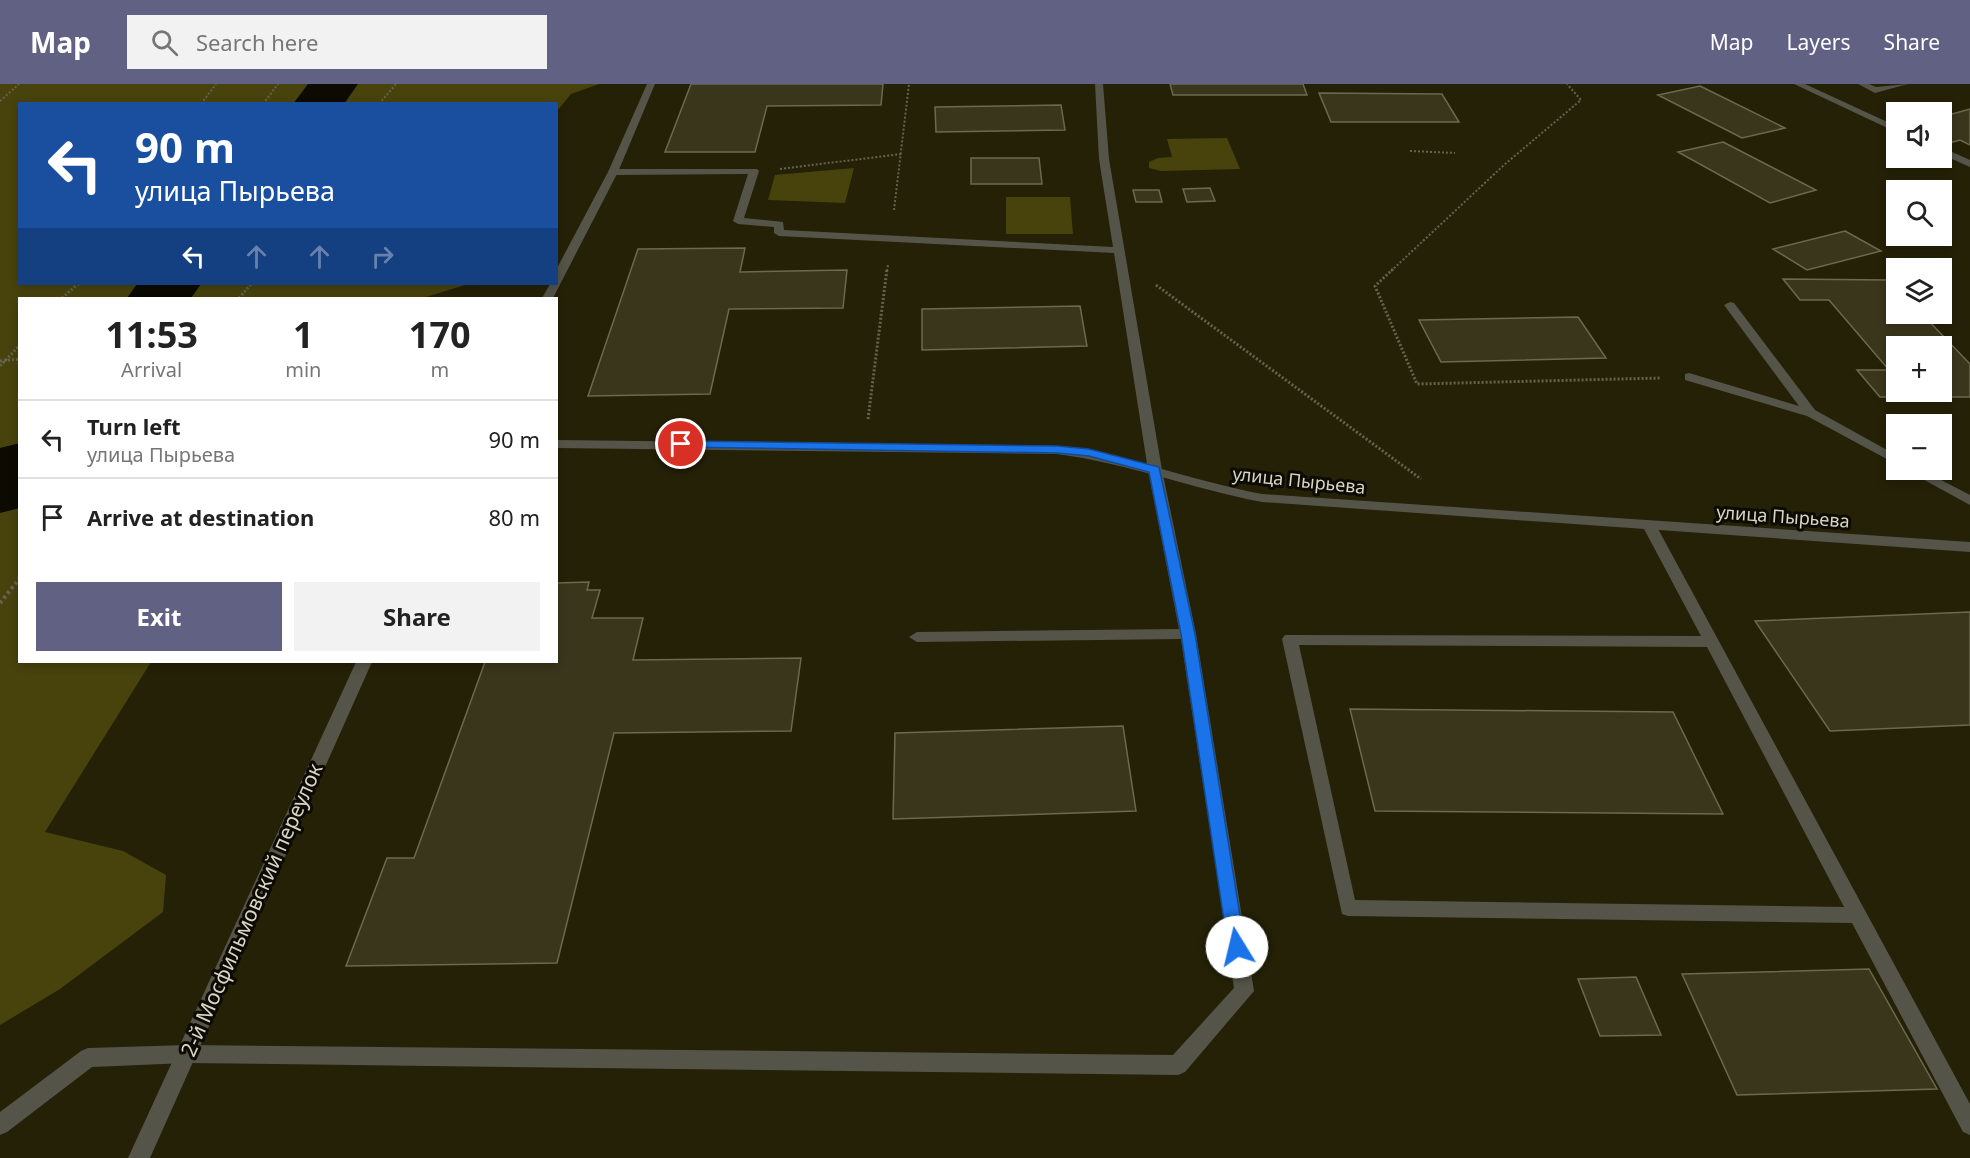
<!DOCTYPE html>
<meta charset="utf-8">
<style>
body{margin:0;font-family:"Noto Sans",sans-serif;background:#f2f2f2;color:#222;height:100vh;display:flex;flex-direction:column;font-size:22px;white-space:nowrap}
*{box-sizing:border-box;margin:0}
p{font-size:20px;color:#767676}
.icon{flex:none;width:33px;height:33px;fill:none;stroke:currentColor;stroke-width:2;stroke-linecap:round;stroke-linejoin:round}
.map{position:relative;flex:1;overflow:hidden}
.side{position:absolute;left:18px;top:213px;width:540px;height:366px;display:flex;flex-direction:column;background:#fff;border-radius:0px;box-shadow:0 3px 9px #0003}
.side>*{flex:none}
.guide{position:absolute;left:18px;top:18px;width:540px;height:183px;border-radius:0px;box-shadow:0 3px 9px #0003;background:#1a4fa0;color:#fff;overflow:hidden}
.fabs{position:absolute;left:1886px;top:18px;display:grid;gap:12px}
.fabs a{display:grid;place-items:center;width:66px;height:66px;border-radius:0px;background:#fff;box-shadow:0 3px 9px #0003;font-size:30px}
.pin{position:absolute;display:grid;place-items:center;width:51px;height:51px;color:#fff;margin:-26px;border:3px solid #fff;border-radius:50%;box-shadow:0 2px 6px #0007}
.me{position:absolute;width:66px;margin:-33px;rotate:351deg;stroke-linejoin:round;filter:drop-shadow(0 0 4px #0008)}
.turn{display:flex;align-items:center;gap:21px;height:126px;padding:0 18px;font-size:27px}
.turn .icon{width:78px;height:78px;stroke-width:2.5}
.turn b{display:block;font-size:42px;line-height:51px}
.lanes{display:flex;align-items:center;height:57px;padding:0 18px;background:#0003;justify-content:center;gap:30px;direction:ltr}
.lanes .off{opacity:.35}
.eta{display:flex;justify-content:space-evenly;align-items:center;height:102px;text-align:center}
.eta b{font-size:36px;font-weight:700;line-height:42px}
.cta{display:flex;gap:12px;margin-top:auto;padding:12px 18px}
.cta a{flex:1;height:69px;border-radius:0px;background:#616184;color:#fff;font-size:24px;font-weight:700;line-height:69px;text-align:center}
.cta a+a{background:#f2f2f2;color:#222}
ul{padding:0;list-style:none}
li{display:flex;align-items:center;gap:18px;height:78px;padding:0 18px;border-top:2px solid #e0e0e0}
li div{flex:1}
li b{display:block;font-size:22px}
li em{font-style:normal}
header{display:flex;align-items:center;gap:36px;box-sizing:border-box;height:84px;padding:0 30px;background:#616184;color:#fff}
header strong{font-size:28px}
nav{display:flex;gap:33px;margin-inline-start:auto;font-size:21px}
.search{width:420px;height:54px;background:#f2f2f2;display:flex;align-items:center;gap:15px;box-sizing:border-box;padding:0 21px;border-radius:0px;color:#767676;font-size:22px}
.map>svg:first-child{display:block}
.green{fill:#48430d}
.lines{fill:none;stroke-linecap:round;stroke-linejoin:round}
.river{fill:#0c0a01;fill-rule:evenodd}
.building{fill:#39361c;stroke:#6c694d;stroke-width:1.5;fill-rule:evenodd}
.path-far2{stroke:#65634d;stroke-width:2;stroke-dasharray:2 2;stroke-linecap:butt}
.path-far1{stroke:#65634d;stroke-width:3;stroke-dasharray:2 2;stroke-linecap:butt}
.path{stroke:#65634d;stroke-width:4;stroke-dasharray:3 3;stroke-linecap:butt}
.lane{fill:#555448;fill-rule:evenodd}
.street{fill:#555448;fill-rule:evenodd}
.route{fill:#1a73e8;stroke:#114b97;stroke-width:1.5}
.labels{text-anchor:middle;stroke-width:6;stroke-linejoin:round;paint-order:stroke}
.street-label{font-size:18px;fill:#d7d6c6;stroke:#0c0a02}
.near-street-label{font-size:21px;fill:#d7d6c6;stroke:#0c0a02}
</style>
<header>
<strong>Map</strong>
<div class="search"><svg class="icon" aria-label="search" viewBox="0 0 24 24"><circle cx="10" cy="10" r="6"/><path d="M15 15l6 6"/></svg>Search here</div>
<nav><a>Map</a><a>Layers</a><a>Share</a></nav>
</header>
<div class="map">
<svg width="1970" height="1074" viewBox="0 0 1970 1074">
<rect width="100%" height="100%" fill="#242107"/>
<path class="green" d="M0,0H599L571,10L557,27L556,20H20V200H468L423,214H20V578H151L45,748L123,767L166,791L163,828L60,905L0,941Z
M1227,54L1240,85L1161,87L1149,84V78L1158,74L1172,73L1167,55Z
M854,84L845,119L768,116L775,91Z
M1006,113H1070L1073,150H1006Z"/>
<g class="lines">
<path class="river" d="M308,0H358L344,20H293Z
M137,200H201L191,214H127Z
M20,359V424L0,429V364Z"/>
</g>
<path class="building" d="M691,0H883L881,21L767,22L755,68H665Z
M1170,0H1303L1307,11H1173Z
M1700,2L1785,44L1742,54L1658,11Z
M1319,9L1442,10L1459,38H1331Z
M1061,21L1065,46L936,48L935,23Z
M1970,25V61L1960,56L1946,60L1941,58V33Z
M1723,58L1816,106L1770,119L1678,68Z
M971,74H1039L1042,100H971Z
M1210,104L1215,117L1187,118L1183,105Z
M1133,106H1159L1162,118H1136Z
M1845,147L1881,167L1807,186L1773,165Z
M745,164L740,188L847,186L843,224L729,225L710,310L588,312L638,165Z
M1783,195L1890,196L1896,202V230H1922L1970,280V313H1880L1857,286H1889L1829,216H1800ZM1896,262H1941V308H1896Z
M1080,222L1087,262L922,266V225Z
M1578,233L1606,274L1441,278L1419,236Z
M589,498L587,506H600L592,534H643L633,576L801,574L791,647L614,649L557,879L346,882L387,774H414L485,578H556V499Z
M1970,528V641L1830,647L1755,537Z
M1350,625L1673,628L1723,730L1375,727Z
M1123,642L1136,727L893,735L895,649Z
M1869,885L1937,1005L1737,1011L1682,890Z
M1636,893L1661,951L1600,952L1578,895Z"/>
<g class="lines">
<path class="path-far2" d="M0,17L19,0
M201,20L216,0
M263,20L278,0
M379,20L396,0
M1410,67L1455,69
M780,85L901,70
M894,126L909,0
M887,187L888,181
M1391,187L1504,81L1581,16L1567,0"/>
<path class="path-far1" d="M1393,185L1375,202L1417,300L1661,294
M1156,201L1421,395
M62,214L78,200
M239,214L251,200
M0,277L20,275
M0,282L20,261
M868,335L887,185"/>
<path class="path" d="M0,519L20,494"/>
<path class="lane" d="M1095,0H1103L1109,75L1162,386L1196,550L1254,907L1185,988L1178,991L187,979L92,983L7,1048L0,1051V1028L81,967L88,964L187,961L1173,971L1234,904L1181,555L917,558L909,553L917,548L1179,545L1148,386L1114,169L779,152L774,149V143L738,140L733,137L748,90L613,91L608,88L613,85H757L759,87L744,134L783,138L784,146L1113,163L1099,75Z
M1794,0H1805L1896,42V48Z
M1858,0H1869L1876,3L1908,0L1875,9Z
M1941,63L1970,76V83L1941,70Z
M1730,218L1734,219L1815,326L1896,371V380L1807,332L1685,296V290L1689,289L1799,322L1724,221Z
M1906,386H1922L1970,411V421Z
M1650,438L1657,443L1970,1020V1051L1963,1048L1852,839L1348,832L1342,830L1282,555L1285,551L1701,552L1643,443ZM1299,561L1707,563L1844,823L1355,816Z"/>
<path class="street" d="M647,0H655L618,88L553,214H542L550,200H556V186L608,88Z
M556,356L1057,362C1127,371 1193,397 1262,410L1970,458V468L1262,418C1193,405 1127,379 1057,370L556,364Z
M356,578H372L150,1074H128Z"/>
</g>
<path class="route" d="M681,357L1057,362L1089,365L1159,383L1195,550L1245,863L1243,868L1237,870L1231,868L1228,863L1181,550L1149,388L1089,372L1057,369L677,363L675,360Z"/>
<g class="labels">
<g class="street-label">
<text transform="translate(1299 397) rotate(6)" y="6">улица Пырьева</text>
<text transform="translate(1783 433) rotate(4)" y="6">улица Пырьева</text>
</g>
<g class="near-street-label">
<text transform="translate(252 826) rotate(-66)" y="7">2-й Мосфильмовский переулок</text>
</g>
</g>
</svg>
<div class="fabs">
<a><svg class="icon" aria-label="sound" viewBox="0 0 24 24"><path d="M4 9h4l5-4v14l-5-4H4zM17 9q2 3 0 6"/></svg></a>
<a><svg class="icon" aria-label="search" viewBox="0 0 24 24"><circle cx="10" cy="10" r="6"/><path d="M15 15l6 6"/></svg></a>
<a><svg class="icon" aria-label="layers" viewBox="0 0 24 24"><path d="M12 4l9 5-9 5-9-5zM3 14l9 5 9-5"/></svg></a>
<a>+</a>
<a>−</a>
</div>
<div class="pin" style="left:681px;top:360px;background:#d93025"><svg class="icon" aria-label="arrive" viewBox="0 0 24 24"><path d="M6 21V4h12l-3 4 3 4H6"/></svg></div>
<svg class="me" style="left:1237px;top:863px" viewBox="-20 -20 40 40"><circle r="19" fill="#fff"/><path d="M0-13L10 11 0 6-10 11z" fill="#1a73e8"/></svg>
<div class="guide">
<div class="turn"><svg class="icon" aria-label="left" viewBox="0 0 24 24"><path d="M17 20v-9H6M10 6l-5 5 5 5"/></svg><div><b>90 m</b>улица Пырьева</div></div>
<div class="lanes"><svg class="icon" aria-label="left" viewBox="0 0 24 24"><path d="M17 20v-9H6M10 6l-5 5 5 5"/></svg><svg class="icon off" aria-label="ahead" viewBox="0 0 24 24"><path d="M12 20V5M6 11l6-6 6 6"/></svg><svg class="icon off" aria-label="ahead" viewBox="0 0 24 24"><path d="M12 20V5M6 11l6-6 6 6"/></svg><svg class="icon off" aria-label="right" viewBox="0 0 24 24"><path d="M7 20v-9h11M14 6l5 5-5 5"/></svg></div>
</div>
<section class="side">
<div class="eta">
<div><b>11:53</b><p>Arrival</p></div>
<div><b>1</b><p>min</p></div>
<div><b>170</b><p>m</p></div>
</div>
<ul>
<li><svg class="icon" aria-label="left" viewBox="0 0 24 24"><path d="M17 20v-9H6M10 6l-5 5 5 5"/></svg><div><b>Turn left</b><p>улица Пырьева</p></div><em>90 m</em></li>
<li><svg class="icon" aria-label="arrive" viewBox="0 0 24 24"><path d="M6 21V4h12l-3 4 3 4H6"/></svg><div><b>Arrive at destination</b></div><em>80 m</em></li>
</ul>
<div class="cta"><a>Exit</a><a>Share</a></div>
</section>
</div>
